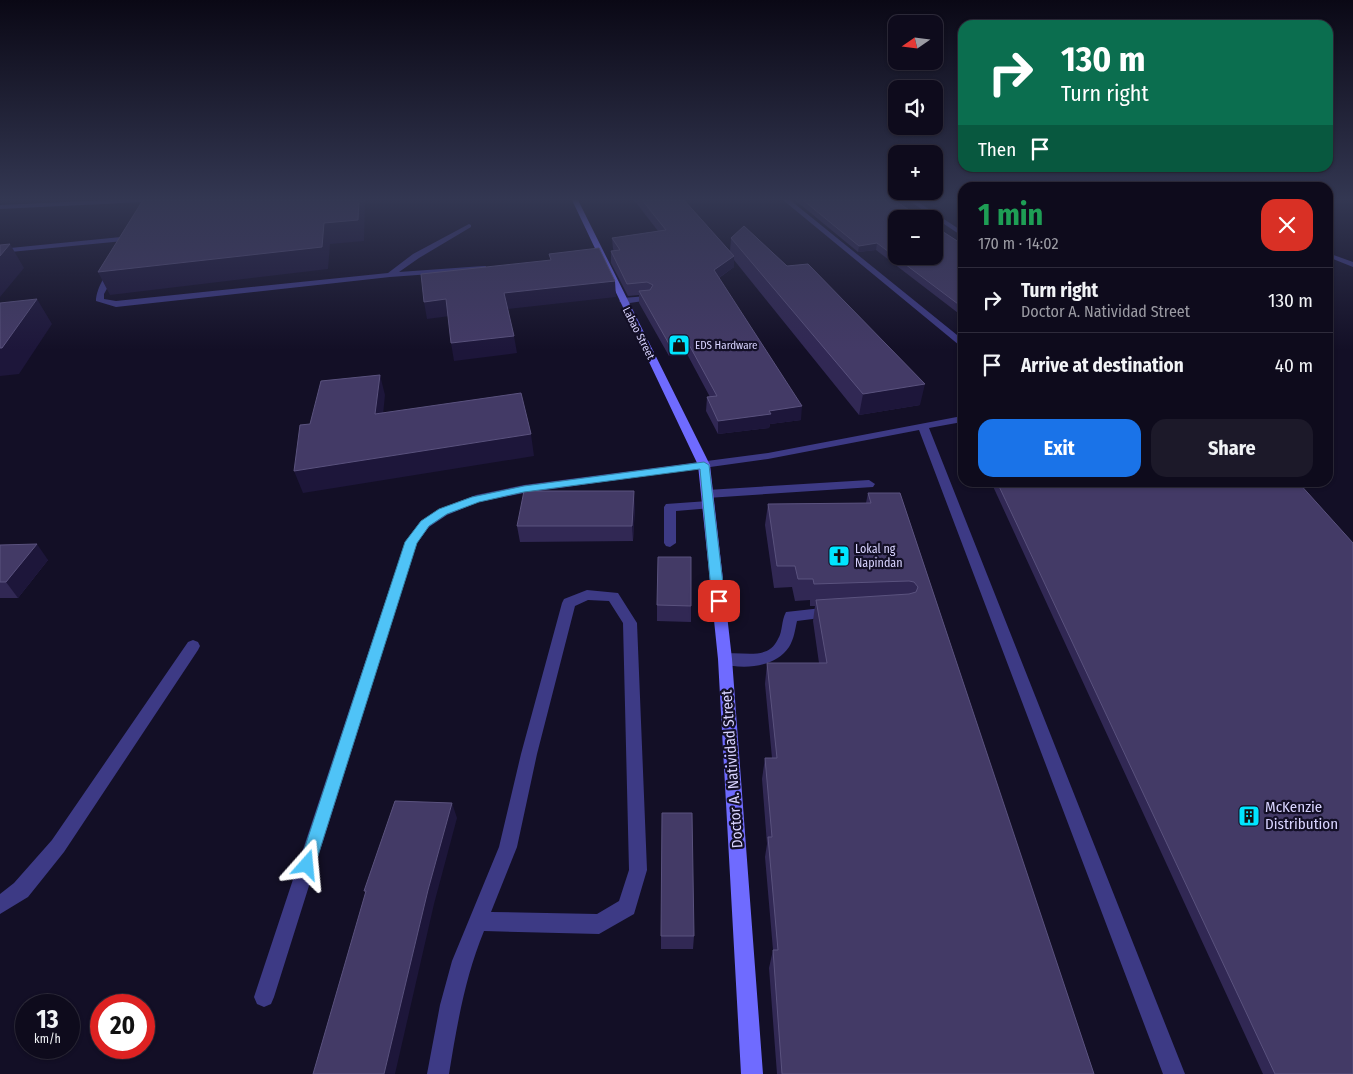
<!DOCTYPE html>
<meta charset="utf-8">
<style>
body{margin:0;font-family:"Fira Sans Condensed",sans-serif;background:#1c1929;color:#f1f3f6;height:100vh;display:flex;flex-direction:column;font-size:19px;white-space:nowrap}
*{box-sizing:border-box;margin:0}
p{font-size:16px;color:#9b9ba3}
.icon{flex:none;width:28px;height:28px;fill:none;stroke:currentColor;stroke-width:2;stroke-linecap:round;stroke-linejoin:round}
.map{position:relative;flex:1;overflow:hidden}
.sheet{position:absolute;left:958px;top:182px;width:375px;height:305px;display:flex;flex-direction:column;background:#0e0b1c;border-radius:15px;box-shadow:0 1px 4px #0004,0 0 0 1px #2e2b3b}
.sheet>*{flex:none}
.banner{position:absolute;left:958px;top:20px;width:375px;height:152px;border-radius:15px;box-shadow:0 1px 4px #0004,0 0 0 1px #2e2b3b;background:#0b6e4f;color:#fff;overflow:hidden}
.needle{width:32px;rotate:256deg}
.controls{position:absolute;left:888px;top:15px;display:grid;gap:10px}
.controls a{display:grid;place-items:center;width:55px;height:55px;border-radius:10px;background:#0e0b1c;box-shadow:0 1px 4px #0004,0 0 0 1px #2e2b3b;font-size:25px}
.speed{position:absolute;left:15px;top:994px;display:flex;gap:10px;font-size:25px;font-weight:700;text-align:center}
.speed>*{display:grid;place-content:center;width:65px;height:65px;border-radius:50%;background:#0e0b1c;box-shadow:0 1px 4px #0004,0 0 0 1px #2e2b3b;line-height:1}
.speed small{font-size:12px;font-weight:400}
.speed .limit{border:8px solid #d22;background:#fff;color:#111}
.pin{position:absolute;display:grid;place-items:center;width:42px;height:42px;color:#fff;margin:-21px;border-radius:10px;box-shadow:0 2px 8px #0006}
.me{position:absolute;width:55px;margin:-28px;rotate:18deg;stroke-linejoin:round;filter:drop-shadow(0 0 4px #0008)}
.turn{display:flex;align-items:center;gap:18px;height:105px;padding:0 20px;font-size:22px}
.turn .icon{width:65px;height:65px;stroke-width:2.5}
.turn b{display:block;font-size:35px;line-height:42px}
.then{display:flex;align-items:center;height:48px;padding:0 20px;background:#0003;gap:10px;font-size:19px}
.round{display:grid;place-items:center;flex:none;width:52px;height:52px;border-radius:15px;background:#1c1929}
.headline{display:flex;align-items:center;justify-content:space-between;height:85px;padding:0 20px}
h1{font-size:30px;font-weight:700;line-height:38px;color:#1e9e55}
.primary-button{display:flex;gap:10px;margin-top:auto;padding:10px 20px}
.primary-button a{flex:1;height:58px;border-radius:15px;background:#1a73e8;color:#fff;font-size:20px;font-weight:700;line-height:58px;text-align:center}
.primary-button a+a{background:#1c1929;color:#f1f3f6}
ul{padding:0;list-style:none}
li{display:flex;align-items:center;gap:15px;height:65px;padding:0 20px;border-top:1px solid #2e2b3b}
li div{flex:1}
li b{display:block;font-size:19px}
li em{font-style:normal}
.map>svg:first-child{display:block}
.lines{fill:none;stroke-linecap:round;stroke-linejoin:round}
.lane{fill:#3d3a85;fill-rule:evenodd}
.street{fill:#3d3a85;fill-rule:evenodd}
.secondary{fill:#6f6bff;fill-rule:evenodd}
.wall{fill:#312854}
.shaded-wall{fill:#1d163a}
.building{fill:#433a66;stroke:#5a527e}
.route{fill:#4fc3f7;stroke:#337fa1}
.labels{text-anchor:middle;stroke-width:4.5;stroke-linejoin:round;paint-order:stroke}
.far-street-label{font-size:11px;fill:#d9d4ff;stroke:#130f26}
.far-poi-label{font-size:11px;fill:#d9d4ff;stroke:#130f26;text-anchor:start}
.poi-label{font-size:12px;fill:#d9d4ff;stroke:#130f26;text-anchor:start}
.near-street-label{font-size:15px;fill:#d9d4ff;stroke:#130f26}
.near-poi-label{font-size:15px;fill:#d9d4ff;stroke:#130f26;text-anchor:start}
</style>
<div class="map">
<svg width="1353" height="1074" viewBox="0 0 1353 1074">
<rect width="100%" height="100%" fill="#130f26"/>
<g class="lines">
<path class="lane" d="M109,200H149L152,204L144,214L141,212L145,204L143,202L0,209V205Z
M783,200H790L962,339V346L959,345Z
M908,200H915L962,231V236Z
M469,224L471,225V227L419,258L399,272L483,266H486V270L390,277L116,307L96,301C96,291 104,274 112,270L116,272L104,294V299L116,301L388,273L413,254Z
M131,236L135,238L134,240L0,253V249Z
M1328,253L1353,262V267L1328,257Z
M647,296L651,298L650,300L623,304L619,301L623,298Z
M962,416V422L929,428L1185,1074H1163L919,430L768,459L524,493L479,502L447,515L429,527L417,543L274,997L271,1004L264,1007L257,1004L254,997L405,542L421,521L439,509L476,495L524,485L768,453Z
M869,480L875,484L873,487L707,498L701,494L707,490Z
M587,590L618,593L637,623L647,870L634,914L599,934L484,931C465,977 457,1025 449,1074H427L440,1005L452,961L499,847L521,754L562,603L564,599ZM588,600L609,601L623,623L629,870L619,901L597,914L491,912L517,847L537,754L575,606Z
M831,607L836,608L838,612L836,616L797,621C795,630 794,639 789,647C775,668 742,670 720,663L718,659L720,655C739,649 767,663 778,639C783,631 781,621 786,612Z
M193,640L198,642L200,646L198,650L64,852L28,897L0,914V894L14,883L52,840L188,642Z"/>
<path class="street" d="M708,501L714,505L712,508L676,511V543L670,547L666,546L664,543V507L666,504Z"/>
<path class="secondary" d="M572,200H578L710,465L732,659L763,1074H741L718,659L698,465Z"/>
</g>
<path class="wall" d="M634,200H684L730,251L731,238L920,405L859,415L734,260V267L719,278L801,420L770,424L769,428L718,434L706,411L707,397H710L687,354L669,356L639,303V295L628,296L611,263V251H614L613,249L612,238L658,231Z
M795,200H894L962,244V316L876,250L858,252Z
M991,482H1298L1353,1074H1263Z
M868,493H900L1094,1074H777L769,968L773,950L765,857L767,844L762,779L765,758H772L765,684L767,663H819L813,621L815,606H810V600L795,601L792,587L774,588L765,525L768,504L866,503Z
M635,506L633,541L520,542L517,526Z
M0,545L48,560L18,598H0Z
M691,557V622L657,621V605Z
M661,936H694L693,949H661Z"/>
<path class="shaded-wall" d="M359,200H365L364,241L330,244L328,269L110,295L98,272L324,223Z
M877,243L876,250L858,252L859,246Z
M10,244L24,268L0,297V256Z
M734,256V267L714,281V270Z
M615,281L616,297L507,309L504,293Z
M37,299L52,324L19,374L0,376V348Z
M446,299L450,316L427,319L424,302Z
M514,336L517,353L454,361L451,343Z
M687,341V354L669,356V344Z
M380,375L385,395L381,435L375,414Z
M925,384L920,405L859,415L863,394Z
M802,406L801,420L770,424L769,428L718,434V421L769,411Z
M531,434L534,456L303,493L294,471Z
M634,491L635,506L633,541L632,526Z
M37,544L48,560L18,598L6,582Z
M452,803L457,818L434,904L395,1074H384L428,890Z"/>
<path class="building" d="M143,200H359L358,220L324,223L322,247L98,272Z
M642,200H684L734,256L714,270L802,406L769,411L771,414L718,421L707,397L717,396L687,341L669,344L639,291L650,290L653,285L647,282L627,284L611,251L620,250L612,238L666,230Z
M803,200H894L923,219H896V256H934V226L962,244V307L877,243L859,246Z
M744,226L787,266L808,264L925,384L863,394L731,238Z
M10,244L0,256V245Z
M599,248L615,281L504,293L514,336L451,343L446,299L424,302L421,274L551,260L549,254Z
M37,299L2,348H0V303Z
M380,375L375,414L521,393L531,434L294,471L300,425L310,424L321,381Z
M997,482H1298L1353,543V1074H1275Z
M524,491H634L632,526H517Z
M868,493H900L1094,1074H782L773,950H778L768,837H772L765,758H777L767,663H827L816,600L909,594L916,592L918,587L914,582L909,581L814,584L813,579H798L795,566H777L768,504L871,503Z
M37,544L6,582H0V545Z
M658,557H691V606L657,605Z
M395,801L452,803L428,890L384,1074H313L366,891H364Z
M662,813H692L694,936H661Z"/>
<linearGradient id="sky" x2="0" y2="1"><stop stop-color="#0a0815"/><stop offset="0.57" stop-color="#333752"/><stop offset="1" stop-color="#333752" stop-opacity="0"/></linearGradient>
<rect width="1353" height="350" fill="url(#sky)"/>
<path class="route" d="M704,462L709,465L725,601L719,606L712,601L700,469L524,492L479,502L447,514L429,526L417,543L315,865L313,870L307,873L301,870L299,865L405,542L421,521L439,509L472,497L524,486Z"/>
<defs>
<g id="shop-square" transform="scale(1.125)"><rect x="-9" y="-9" width="18" height="18" rx="4" fill="#00e5ff" stroke="#130f26"/><path d="M-5-2.5h2.3a2.7 3.5 0 0 1 5.4 0H5L5.5 6h-11ZM-1.5-2.5h3a1.5 2.3 0 0 0-3 0Z" fill="#111"/></g>
<g id="church-square" transform="scale(1.125)"><rect x="-9" y="-9" width="18" height="18" rx="4" fill="#00e5ff" stroke="#130f26"/><path d="M-1.2-6h2.4v3.5h3.3v2.4h-3.3V6h-2.4V-.1h-3.3v-2.4h3.3Z" fill="#111"/></g>
<g id="building-square" transform="scale(1.125)"><rect x="-9" y="-9" width="18" height="18" rx="4" fill="#00e5ff" stroke="#130f26"/><path d="M-4-6H4V6H1V3H-1V6H-4ZM-2.5-4.3h1.7v1.8h-1.7ZM.8-4.3h1.7v1.8H.8ZM-2.5-1h1.7V.8h-1.7ZM.8-1h1.7V.8H.8Z" fill="#111"/></g>
</defs>
<g fill-rule="evenodd">
<use href="#shop-square" x="679" y="345"/>
<use href="#church-square" x="839" y="556"/>
<use href="#building-square" x="1249" y="816"/>
</g>
<g class="labels">
<g class="far-street-label">
<text transform="translate(639 333) rotate(63)" y="4">Labao Street</text>
</g>
<g class="far-poi-label">
<text x="695" y="349">EDS Hardware</text>
</g>
<g class="poi-label">
<text x="855" y="553">Lokal ng<tspan x="855" dy="14">Napindan</tspan></text>
</g>
<g class="near-street-label">
<text transform="translate(732 769) rotate(-94)" y="5">Doctor A. Natividad Street</text>
</g>
<g class="near-poi-label">
<text x="1265" y="812">McKenzie<tspan x="1265" dy="17">Distribution</tspan></text>
</g>
</g>
</svg>
<div class="controls">
<a><svg class="needle" viewBox="-14 -14 28 28"><path d="M0-13l5 13h-10z" fill="#e53935"/><path d="M0 13l5-13h-10z" fill="#9b9ba3"/></svg></a>
<a><svg class="icon" aria-label="sound" viewBox="0 0 24 24"><path d="M4 9h4l5-4v14l-5-4H4zM17 9q2 3 0 6"/></svg></a>
<a>+</a>
<a>−</a>
</div>
<div class="speed"><div>13<small>km/h</small></div><div class="limit">20</div></div>
<div class="pin" style="left:719px;top:601px;background:#d93025"><svg class="icon" aria-label="arrive" viewBox="0 0 24 24"><path d="M6 21V4h12l-3 4 3 4H6"/></svg></div>
<svg class="me" style="left:307px;top:865px" viewBox="-20 -20 40 40"><path d="M0-17L14 15 0 8-14 15z" fill="#4fc3f7" stroke="#fff" stroke-width="4"/></svg>
<div class="banner">
<div class="turn"><svg class="icon" aria-label="right" viewBox="0 0 24 24"><path d="M7 20v-9h11M14 6l5 5-5 5"/></svg><div><b>130 m</b>Turn right</div></div>
<div class="then">Then<svg class="icon" aria-label="arrive" viewBox="0 0 24 24"><path d="M6 21V4h12l-3 4 3 4H6"/></svg></div>
</div>
<section class="sheet">
<div class="headline"><div><h1>1 min</h1><p>170 m · 14:02</p></div><a class="round" style="background:#d93025;color:#fff"><svg class="icon" aria-label="close" viewBox="0 0 24 24"><path d="M6 6l12 12M18 6L6 18"/></svg></a></div>
<ul>
<li><svg class="icon" aria-label="right" viewBox="0 0 24 24"><path d="M7 20v-9h11M14 6l5 5-5 5"/></svg><div><b>Turn right</b><p>Doctor A. Natividad Street</p></div><em>130 m</em></li>
<li><svg class="icon" aria-label="arrive" viewBox="0 0 24 24"><path d="M6 21V4h12l-3 4 3 4H6"/></svg><div><b>Arrive at destination</b></div><em>40 m</em></li>
</ul>
<div class="primary-button"><a>Exit</a><a>Share</a></div>
</section>
</div>
